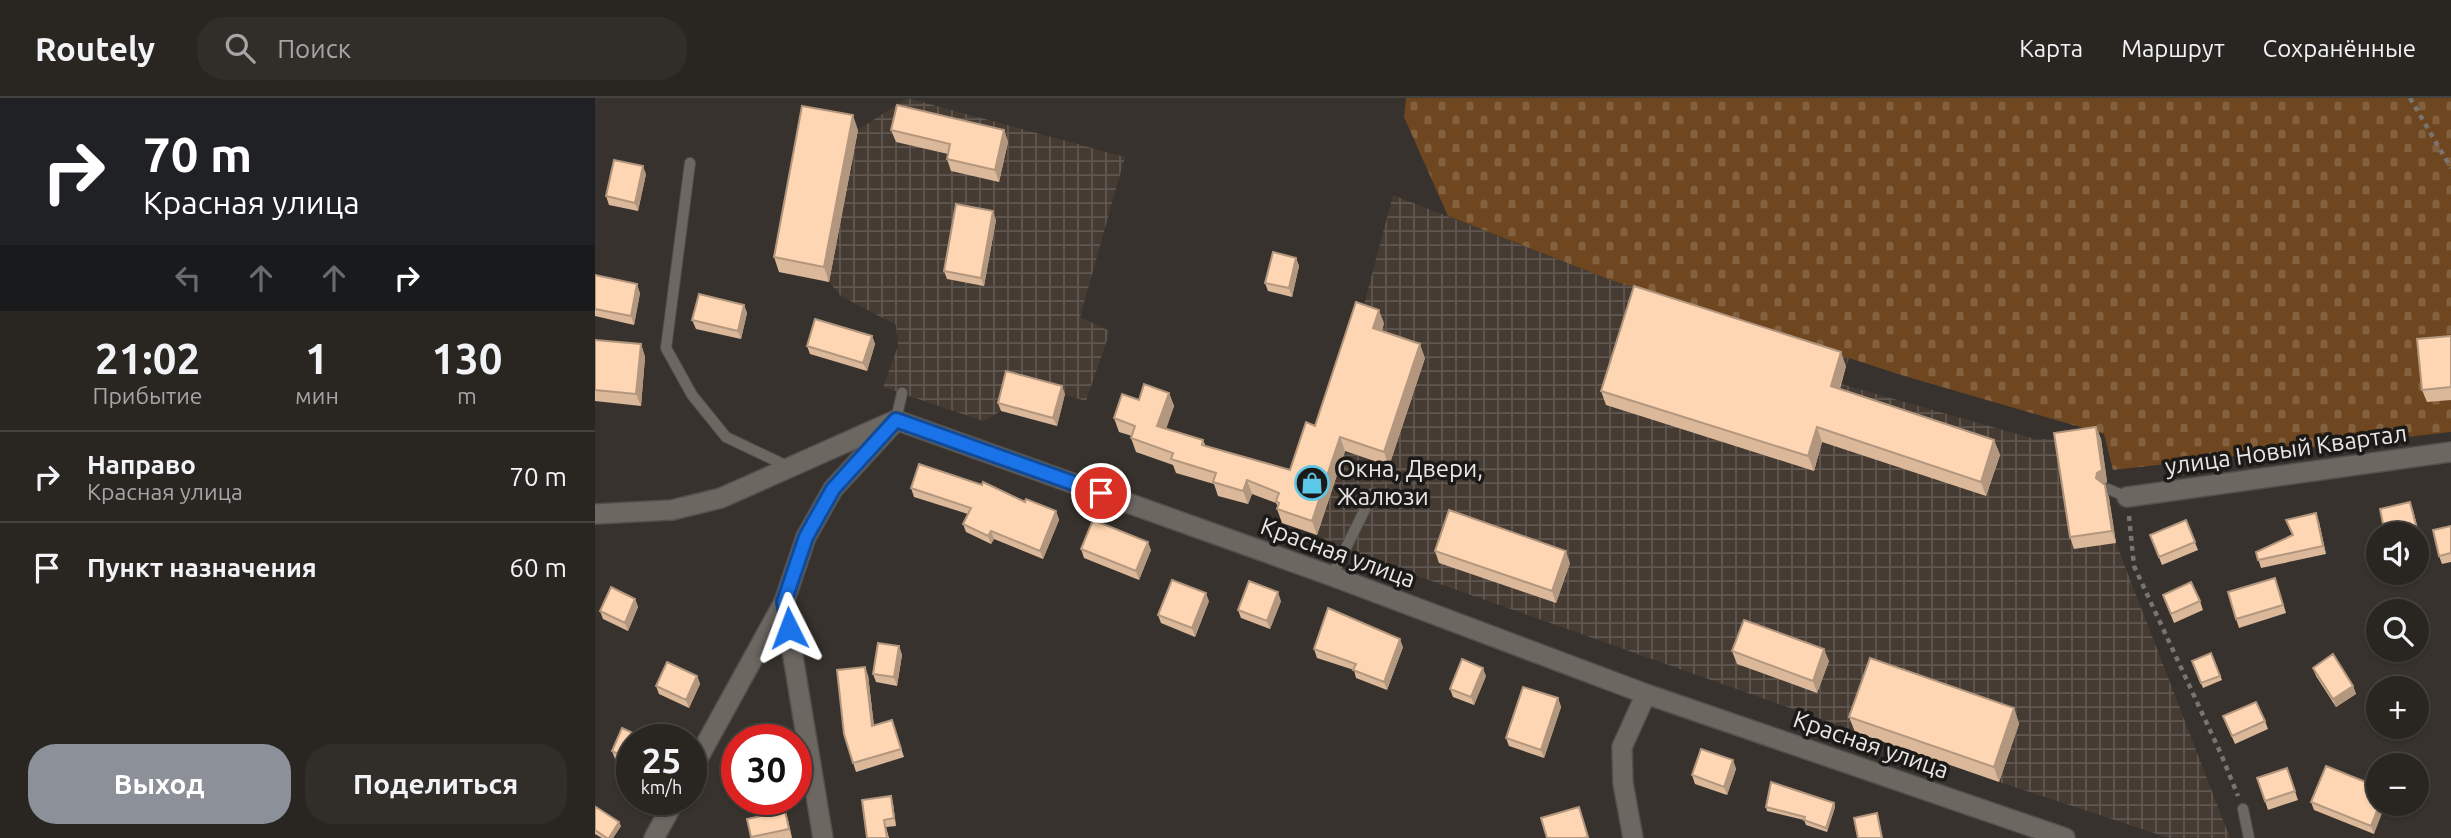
<!DOCTYPE html>
<html lang="ru">
<meta charset="utf-8">
<style>
body{margin:0;font-family:Ubuntu,sans-serif;background:#312e2a;color:#f1f3f6;height:100vh;display:flex;flex-direction:column;font-size:26px;white-space:nowrap}
*{box-sizing:border-box;margin:0}
p{font-size:23px;color:#a5a5a5}
.icon{flex:none;width:38px;height:38px;fill:none;stroke:currentColor;stroke-width:2;stroke-linecap:round;stroke-linejoin:round}
.map{position:relative;flex:1;overflow:hidden}
.side{display:flex;flex-direction:column;background:#292622;width:595px}
.side>*{flex:none}
.guide{background:#202124;color:#fff;overflow:hidden}
.tools{position:absolute;left:1771px;top:424px;display:grid;gap:14px}
.tools a{display:grid;place-items:center;width:63px;height:63px;border-radius:50%;background:#292622;box-shadow:0 2px 5px #0004,0 0 0 2px #454340;font-size:35px}
.speed{position:absolute;left:21px;top:626px;display:flex;gap:14px;font-size:35px;font-weight:700;text-align:center}
.speed>*{display:grid;place-content:center;width:91px;height:91px;border-radius:50%;background:#292622;box-shadow:0 2px 5px #0004,0 0 0 2px #454340;line-height:1}
.speed small{font-size:18px;font-weight:400}
.speed .limit{border:10px solid #d22;background:#fff;color:#111}
.pin{position:absolute;display:grid;place-items:center;width:60px;height:60px;color:#fff;margin:-30px;border:4px solid #fff;border-radius:50%;box-shadow:0 2px 7px #0007}
.me{position:absolute;width:77px;margin:-38px;rotate:357deg;stroke-linejoin:round;filter:drop-shadow(0 0 5px #0008)}
.turn{display:flex;align-items:center;gap:24px;height:147px;padding:0 28px;font-size:32px}
.turn .icon{width:91px;height:91px;stroke-width:2.5}
.turn b{display:block;font-size:49px;line-height:60px}
.lanes{display:flex;align-items:center;height:66px;padding:0 28px;background:#0003;justify-content:center;gap:35px;direction:ltr}
.lanes .off{opacity:.35}
.eta{display:flex;justify-content:space-evenly;align-items:center;height:119px;text-align:center}
.eta b{font-size:42px;font-weight:600;line-height:49px}
.cta{display:flex;gap:14px;margin-top:auto;padding:14px 28px}
.cta a{flex:1;height:80px;border-radius:28px;background:#8c9099;color:#fff;font-size:28px;font-weight:600;line-height:80px;text-align:center}
.cta a+a{background:#312e2a;color:#f1f3f6}
ul{padding:0;list-style:none}
li{display:flex;align-items:center;gap:21px;height:91px;padding:0 28px;border-top:2px solid #454340}
li div{flex:1}
li b{display:block;font-size:26px}
li em{font-style:normal}
header{display:flex;align-items:center;gap:42px;box-sizing:border-box;height:98px;padding:0 35px;background:#292622;border-bottom:2px solid #454340}
header strong{font-size:33px}
nav{display:flex;gap:38px;margin-inline-start:auto;font-size:24px}
.search{width:490px;height:63px;background:#312e2a;display:flex;align-items:center;gap:18px;box-sizing:border-box;padding:0 24px;border-radius:28px;color:#a5a5a5;font-size:26px}
main{display:flex;flex:1;min-height:0}
.map>svg:first-child{display:block}
.industrial{fill:url(#industrial-grid)}
.cemetery{fill:url(#cemetery-stones)}
.lines{fill:none;stroke-linecap:round;stroke-linejoin:round}
.service-casing{stroke:#534f4b;stroke-width:12}
.minor-casing{stroke:#534f4b;stroke-width:22}
.path{stroke:#78746f;stroke-width:4.5;stroke-dasharray:5 5;stroke-linecap:butt}
.service{stroke:#6d6762;stroke-width:10}
.minor{stroke:#6d6762;stroke-width:19}
.wall{fill:#dbb89a}
.shaded-wall{fill:#b2967d}
.building{fill:#ffd6b3;stroke:#b2967d;stroke-width:2}
.route-casing{stroke:#114b97;stroke-width:18}
.route{stroke:#1a73e8;stroke-width:12}
.labels{text-anchor:middle;stroke-width:7;stroke-linejoin:round;paint-order:stroke}
.street-label{font-size:24px;fill:#e9e6e3;stroke:#1c1a18}
.poi-label{font-size:24px;fill:#e9e6e3;stroke:#1c1a18;text-anchor:start}
</style>
<header>
<strong>Routely</strong>
<div class="search"><svg class="icon" aria-label="search" viewBox="0 0 24 24"><circle cx="10" cy="10" r="6"/><path d="M15 15l6 6"/></svg>Поиск</div>
<nav><a>Карта</a><a>Маршрут</a><a>Сохранённые</a></nav>
</header>
<main>
<section class="side">
<div class="guide">
<div class="turn"><svg class="icon" aria-label="right" viewBox="0 0 24 24"><path d="M7 20v-9h11M14 6l5 5-5 5"/></svg><div><b>70 m</b>Красная улица</div></div>
<div class="lanes"><svg class="icon off" aria-label="left" viewBox="0 0 24 24"><path d="M17 20v-9H6M10 6l-5 5 5 5"/></svg><svg class="icon off" aria-label="ahead" viewBox="0 0 24 24"><path d="M12 20V5M6 11l6-6 6 6"/></svg><svg class="icon off" aria-label="ahead" viewBox="0 0 24 24"><path d="M12 20V5M6 11l6-6 6 6"/></svg><svg class="icon" aria-label="right" viewBox="0 0 24 24"><path d="M7 20v-9h11M14 6l5 5-5 5"/></svg></div>
</div>
<div class="eta">
<div><b>21:02</b><p>Прибытие</p></div>
<div><b>1</b><p>мин</p></div>
<div><b>130</b><p>m</p></div>
</div>
<ul>
<li><svg class="icon" aria-label="right" viewBox="0 0 24 24"><path d="M7 20v-9h11M14 6l5 5-5 5"/></svg><div><b>Направо</b><p>Красная улица</p></div><em>70 m</em></li>
<li><svg class="icon" aria-label="arrive" viewBox="0 0 24 24"><path d="M6 21V4h12l-3 4 3 4H6"/></svg><div><b>Пункт назначения</b></div><em>60 m</em></li>
</ul>
<div class="cta"><a>Выход</a><a>Поделиться</a></div>
</section>
<div class="map">
<svg width="1856" height="740" viewBox="0 0 1856 740">
<defs>
<pattern id="industrial-grid" width="8" height="8" patternUnits="userSpaceOnUse" patternTransform="scale(1.75)"><rect width="8" height="8" fill="#453b32"/><path d="M0 4h8M4 0v8" fill="none" stroke="#605750"/></pattern>
<pattern id="cemetery-stones" width="16" height="16" patternUnits="userSpaceOnUse" patternTransform="scale(1.75)"><rect width="16" height="16" fill="#6e461f"/><path d="M2 7V4a2 2 0 0 1 4 0v3zM10 15v-3a2 2 0 0 1 4 0v3z" fill="#83613f"/></pattern>
</defs>
<rect width="100%" height="100%" fill="#37322d"/>
<path class="industrial" d="M312,0L530,59L485,219L515,233L491,303L415,281L406,313L388,323L288,289L303,248L301,227L246,198L234,184L184,174L213,23L263,32Z
M798,97L1013,181L1254,260L1246,286L1440,341H1506L1521,445L1635,740H1574L1404,684L749,452L722,437L687,425L716,338L766,218Z"/>
<path class="cemetery" d="M811,0H1856V334L1518,372L1509,336L1306,277L1013,181L853,118L809,19Z"/>
<g class="lines">
<g class="service-casing">
<path id="service" d="M95,65L71,250L97,297L131,339L194,369
M301,322L307,295
M1513,391L1532,399
M737,478L778,395
M1648,711L1654,740"/>
</g>
<g class="minor-casing">
<path id="minor" d="M1532,399L1856,354
M0,416L77,412L126,400L301,322L737,478L1051,596L1470,740
M96,673L189,504
M59,740L80,702
M228,740L189,504L211,439L238,391L296,328
M1038,740L1028,685L1027,649L1051,596"/>
</g>
<path class="path" d="M1815,0L1856,70
M1534,418L1539,468L1626,656L1643,698"/>
<use href="#service" class="service"/>
<use href="#minor" class="minor"/>
</g>
<path class="wall" d="M263,32L234,184L184,174L179,159Z
M296,32H409L413,44L404,84L356,73L352,61L353,56L301,44Z
M51,76L43,113L14,107L11,98Z
M401,122L389,188L352,181L349,173Z
M701,160L704,168L697,199L673,193L670,185Z
M0,177L45,195L39,227L0,218Z
M149,207L152,215L146,241L101,231L97,222Z
M789,225L787,233L830,260L794,368L750,353L722,437L687,425L682,411L683,409L681,405L657,396L653,406L623,398L619,386L581,375L578,367L541,354L536,340L537,338L524,334L519,320L544,302L574,295L579,308L571,331L608,342L611,349L695,372L720,328Z
M277,238L280,246L272,273L215,256L212,248Z
M1856,238V302L1832,304L1827,292Z
M0,242L46,246L50,259L46,308L0,303Z
M1251,268L1245,291L1399,342L1405,357L1391,398L1227,344L1219,373L1011,307L1006,293Z
M470,296L462,328L406,313L403,305Z
M1501,329L1506,341L1512,384L1508,386L1514,400L1521,445L1479,451L1475,439Z
M316,390L461,413L464,422L448,461L399,441L396,446L371,434L368,426L373,416L319,399Z
M1818,412L1827,448L1822,449V436Z
M1591,422L1603,452L1567,467L1555,437Z
M1691,422L1724,424L1731,456L1666,470L1661,454L1698,437Z
M1856,428V464L1847,466L1844,458Z
M486,451L556,452L544,482L489,460Z
M840,453L975,465L961,505L844,465Z
M1683,488L1691,515L1644,530L1641,521Z
M1568,497L1605,503L1608,512L1579,525Z
M40,501L43,509L33,533L8,521L5,513Z
M614,503L600,539L566,525L563,517Z
M686,503L675,531L646,520L643,512Z
M304,548L307,557L302,588L281,584L278,576Z
M808,549L792,592L761,580L759,572L722,560L719,551Z
M1137,553L1234,563L1222,595L1142,566Z
M1616,555L1627,582L1608,590L1597,563Z
M1718,570L1758,588L1761,596L1741,609L1721,578Z
M273,577L279,628L297,622L309,659L261,674L249,636Z
M102,578L105,586L94,610L64,596L61,588Z
M891,578L879,607L858,599L855,591Z
M963,600L966,609L949,660L914,648L911,640Z
M1419,610L1424,626L1404,684L1260,634L1254,619Z
M1628,618L1670,623L1673,631L1640,646Z
M37,642V669L20,661L17,653Z
M1138,662L1141,671L1132,697L1100,686L1097,677Z
M1692,670L1703,702L1673,712L1662,680Z
M1783,689L1779,736L1719,712L1716,704Z
M1239,705L1240,709L1232,734L1211,727L1209,722L1172,713L1171,709Z
M298,706L301,728L291,729L294,740H272Z
M0,711L26,728L18,740H7L0,736Z
M190,713L193,722L197,740H156L152,721Z"/>
<path class="shaded-wall" d="M258,17L263,32L234,184L229,169Z
M409,32L413,44L404,84L400,72Z
M48,68L51,76L43,113L40,105Z
M398,113L401,122L389,188L386,180Z
M701,160L704,168L697,199L694,190Z
M42,186L45,195L39,227L36,218Z
M149,207L152,215L146,241L143,233Z
M784,212L789,225L783,244L778,230Z
M277,238L280,246L272,273L268,265Z
M46,246L50,259L46,308L41,296Z
M825,246L830,260L794,368L789,354Z
M1246,254L1251,268L1241,302L1236,288Z
M467,288L470,296L462,328L458,320Z
M574,295L579,308L567,342L562,328Z
M1222,329L1227,344L1219,373L1213,358Z
M1501,329L1506,341L1512,384L1506,388L1501,380Z
M745,339L750,353L722,437L717,423Z
M1399,342L1405,357L1391,398L1386,384Z
M652,382L657,396L653,406L648,393Z
M1510,387L1514,400L1521,445L1517,433Z
M1815,404L1818,412L1827,448L1824,439Z
M461,413L464,422L448,461L445,453Z
M1721,415L1724,424L1731,456L1728,448Z
M396,433L399,441L396,446L393,438Z
M553,444L556,452L544,482L541,473Z
M971,453L975,465L961,505L957,493Z
M683,494L686,503L675,531L672,523Z
M611,495L614,503L600,539L597,530Z
M40,501L43,509L33,533L30,525Z
M805,541L808,549L792,592L789,584Z
M304,548L307,557L302,588L299,579Z
M1229,551L1234,563L1222,595L1218,583Z
M270,569L273,577L280,637L277,628Z
M888,570L891,578L879,607L876,599Z
M102,578L105,586L94,610L91,602Z
M1758,588L1761,596L1741,609L1738,601Z
M963,600L966,609L949,660L946,652Z
M1419,610L1424,626L1404,684L1399,669Z
M1138,662L1141,671L1132,697L1129,689Z
M296,698L298,706L301,728L299,720Z
M1239,705L1240,709L1232,734L1231,730Z
M1785,705H1791L1779,736L1776,728Z
M190,713L193,722L197,740L194,731Z
M24,724L26,728L18,740H14Z"/>
<path class="building" d="M302,7L409,32L400,72L352,61L355,46L296,32Z
M207,8L258,17L229,169L179,159Z
M19,62L48,68L40,105L11,98Z
M361,106L398,113L386,180L349,173Z
M678,154L701,160L694,190L670,185Z
M0,177L42,186L36,218L0,211Z
M1039,188L1246,254L1236,288L1399,342L1386,384L1222,329L1213,358L1006,293Z
M104,196L149,207L143,233L97,222Z
M761,204L784,212L778,230L825,246L789,354L745,339L717,423L682,411L684,405L681,403L684,395L652,382L648,393L618,384L621,375L576,361L578,355L536,340L540,328L519,320L527,296L544,302L549,286L574,295L562,328L608,342L607,347L695,372L711,324L720,328Z
M220,221L277,238L268,265L212,248Z
M1856,238V289L1827,292L1822,241Z
M0,242L46,246L41,296L0,292Z
M411,273L467,288L458,320L403,305Z
M1501,329L1507,372L1502,375L1501,380L1510,387L1517,433L1475,439L1459,335Z
M324,366L387,387L388,384L430,404L431,401L461,413L445,453L396,433L393,438L368,426L376,410L316,390Z
M1815,404L1824,439L1822,440V436H1790L1785,411Z
M854,412L971,453L957,493L840,453Z
M1721,415L1728,448L1663,462L1661,454L1698,437L1691,422Z
M498,422L553,444L541,473L486,451Z
M1591,422L1600,444L1564,459L1555,437Z
M1856,428V455L1844,458L1838,432Z
M1680,480L1688,507L1641,521L1633,494Z
M577,482L611,495L597,530L563,517Z
M654,483L683,494L672,523L643,512Z
M1596,484L1605,503L1576,516L1568,497Z
M16,489L40,501L30,525L5,513Z
M733,510L805,541L789,584L758,572L761,566L719,551Z
M1149,522L1229,551L1218,583L1137,553Z
M283,545L304,548L299,579L278,576Z
M1616,555L1625,578L1606,585L1597,563Z
M1738,556L1758,588L1738,601L1718,570Z
M1275,560L1419,610L1399,669L1254,619Z
M867,561L888,570L876,599L855,591Z
M72,564L102,578L91,602L61,588Z
M270,569L277,628L297,622L306,651L258,665L249,636L242,572Z
M928,589L963,600L946,652L911,640Z
M1661,604L1670,623L1637,638L1628,618Z
M27,630L53,642H37V663L17,653Z
M1106,651L1138,662L1129,689L1097,677Z
M1731,668L1783,689V705H1785L1776,728L1716,704Z
M1692,670L1700,693L1670,703L1662,680Z
M1176,684L1239,705L1231,730L1209,722L1210,719L1171,709Z
M296,698L299,720L289,722L292,740H272L267,702Z
M1,709L24,724L14,740H12L0,732V711Z
M984,709L993,739L988,740H952L946,720Z
M190,713L194,731L156,739L152,721Z
M1282,715L1287,740H1263L1259,720Z"/>
<g class="lines">
<g class="route-casing">
<path id="route" d="M194,530L189,504L211,439L238,391L301,322L506,395"/>
</g>
<use href="#route" class="route"/>
</g>
<defs>
<g id="shop-ring" transform="scale(1.75)"><circle r="9.5" fill="#1c1a18" stroke="#5ac8e6" stroke-width="1.5"/><path d="M-5-2.5h2.3a2.7 3.5 0 0 1 5.4 0H5L5.5 6h-11ZM-1.5-2.5h3a1.5 2.3 0 0 0-3 0Z" fill="#5ac8e6"/></g>
</defs>
<g fill-rule="evenodd">
<use href="#shop-ring" x="717" y="385"/>
</g>
<g class="labels">
<g class="street-label">
<text transform="translate(1691 352) rotate(-8)" y="8">улица Новый Квартал</text>
<text transform="translate(743 455) rotate(20)" y="8">Красная улица</text>
<text transform="translate(1276 647) rotate(19)" y="8">Красная улица</text>
</g>
<g class="poi-label">
<text x="742" y="379">Окна, Двери,<tspan x="742" dy="28">Жалюзи</tspan></text>
</g>
</g>
</svg>
<div class="tools">
<a><svg class="icon" aria-label="sound" viewBox="0 0 24 24"><path d="M4 9h4l5-4v14l-5-4H4zM17 9q2 3 0 6"/></svg></a>
<a><svg class="icon" aria-label="search" viewBox="0 0 24 24"><circle cx="10" cy="10" r="6"/><path d="M15 15l6 6"/></svg></a>
<a>+</a>
<a>−</a>
</div>
<div class="speed"><div>25<small>km/h</small></div><div class="limit">30</div></div>
<div class="pin" style="left:506px;top:395px;background:#d93025"><svg class="icon" aria-label="arrive" viewBox="0 0 24 24"><path d="M6 21V4h12l-3 4 3 4H6"/></svg></div>
<svg class="me" style="left:194px;top:530px" viewBox="-20 -20 40 40"><path d="M0-17L14 15 0 8-14 15z" fill="#1a73e8" stroke="#fff" stroke-width="4"/></svg>
</div>
</main>
